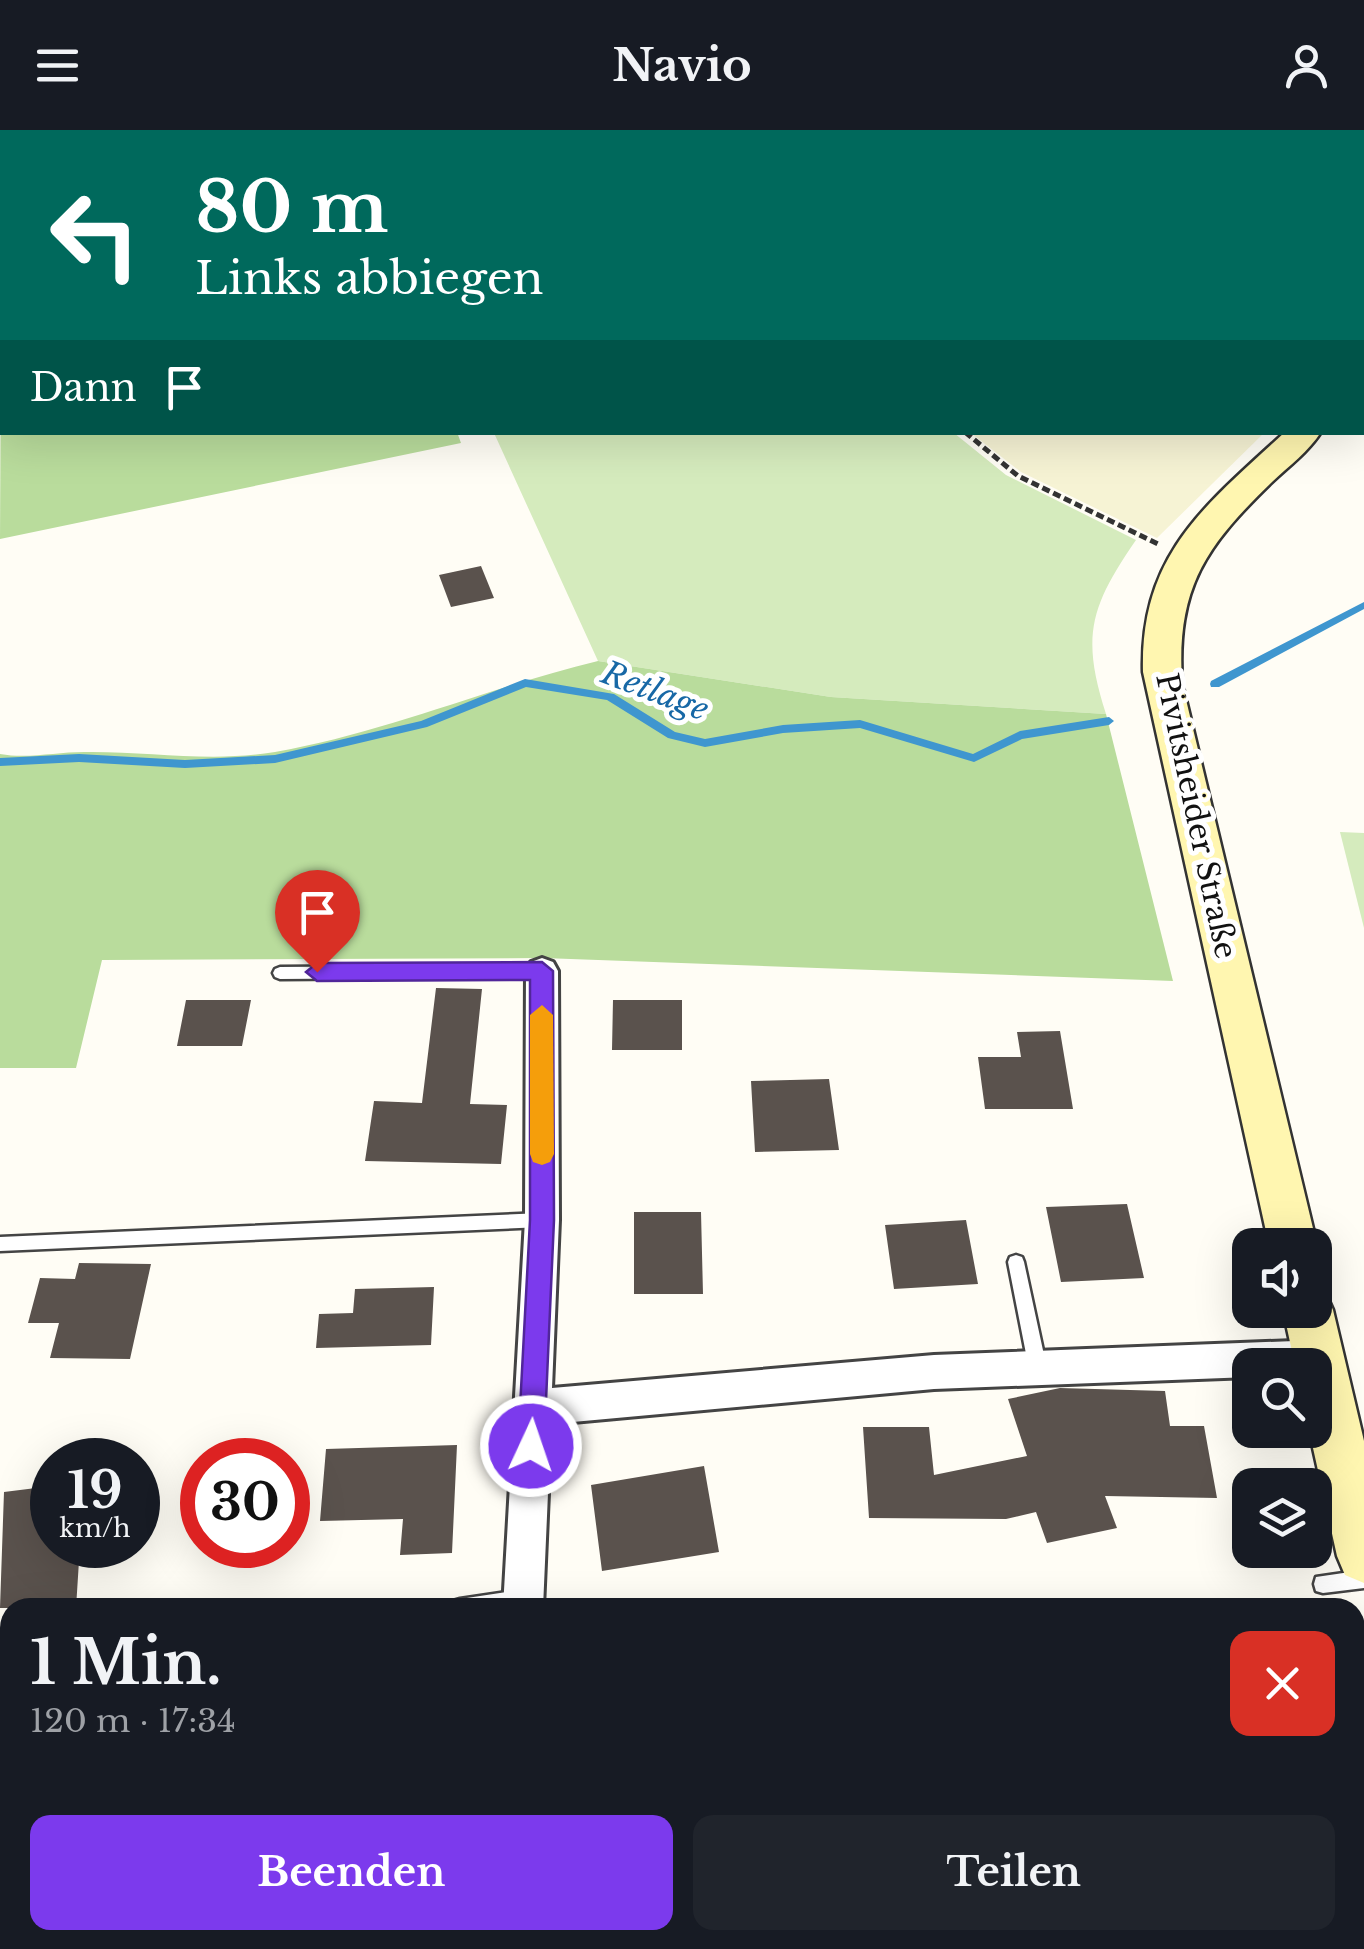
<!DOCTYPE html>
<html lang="de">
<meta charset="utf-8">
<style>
body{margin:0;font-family:"Libre Baskerville",serif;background:#20242c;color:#f1f3f6;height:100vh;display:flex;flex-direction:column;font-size:38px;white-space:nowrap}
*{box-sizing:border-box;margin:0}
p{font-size:32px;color:#9ea1a6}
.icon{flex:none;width:55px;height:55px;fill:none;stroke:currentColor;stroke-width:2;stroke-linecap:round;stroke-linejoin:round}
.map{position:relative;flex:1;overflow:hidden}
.drawer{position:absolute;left:0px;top:1468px;width:1365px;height:352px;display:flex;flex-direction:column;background:#171b24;border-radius:30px 30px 0 0;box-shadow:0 10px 40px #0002}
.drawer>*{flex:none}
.banner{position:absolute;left:0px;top:0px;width:1365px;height:305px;box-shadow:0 10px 40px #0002;background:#00695c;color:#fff;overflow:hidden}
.controls{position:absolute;left:1232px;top:1098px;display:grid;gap:20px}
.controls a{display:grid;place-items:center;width:100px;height:100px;border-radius:20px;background:#171b24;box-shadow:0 10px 40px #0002;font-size:50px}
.speed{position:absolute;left:30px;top:1308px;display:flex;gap:20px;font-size:50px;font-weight:700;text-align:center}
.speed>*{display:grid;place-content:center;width:130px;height:130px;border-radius:50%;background:#171b24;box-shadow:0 10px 40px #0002;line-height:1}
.speed small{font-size:25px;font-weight:400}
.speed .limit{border:15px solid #d22;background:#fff;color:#111}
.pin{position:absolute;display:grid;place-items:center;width:85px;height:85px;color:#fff;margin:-102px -42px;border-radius:50% 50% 50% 0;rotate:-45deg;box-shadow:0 0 10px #0007}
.pin .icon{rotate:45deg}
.me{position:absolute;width:110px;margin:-55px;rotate:3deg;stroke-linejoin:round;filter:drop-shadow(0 0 8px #0008)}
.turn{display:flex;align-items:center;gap:35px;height:210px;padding:0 30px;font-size:45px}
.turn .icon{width:130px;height:130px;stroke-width:2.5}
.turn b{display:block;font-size:70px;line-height:85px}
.then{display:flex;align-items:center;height:95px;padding:0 30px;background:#0003;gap:20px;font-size:38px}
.round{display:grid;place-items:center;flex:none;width:105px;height:105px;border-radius:20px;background:#20242c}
.summary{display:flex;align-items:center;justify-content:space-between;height:170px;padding:0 30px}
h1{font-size:60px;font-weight:800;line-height:75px}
.primary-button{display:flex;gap:20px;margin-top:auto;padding:20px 30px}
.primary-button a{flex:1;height:115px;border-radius:20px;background:#7c3aed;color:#fff;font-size:40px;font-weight:800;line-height:115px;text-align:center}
.primary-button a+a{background:#20242c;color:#f1f3f6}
header{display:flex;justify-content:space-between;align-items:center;height:130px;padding:0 30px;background:#171b24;font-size:45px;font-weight:800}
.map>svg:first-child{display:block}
.farmland{fill:#f6f3d4}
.green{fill:#d5ebbd}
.forest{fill:#b9dc9c}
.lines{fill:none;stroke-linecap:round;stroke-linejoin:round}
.stream{fill:#3f96cf;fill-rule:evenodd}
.building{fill:#5a524d}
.service-casing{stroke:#444;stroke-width:5}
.minor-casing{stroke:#444;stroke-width:6}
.secondary-casing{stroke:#333;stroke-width:5}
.path-far1{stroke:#333;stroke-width:5;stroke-dasharray:8 4;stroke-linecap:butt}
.path{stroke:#333;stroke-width:8;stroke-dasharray:12 6;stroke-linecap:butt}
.service{fill:#fff;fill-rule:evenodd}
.minor{fill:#fff;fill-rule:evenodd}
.secondary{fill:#fff6b0;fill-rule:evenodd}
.route{fill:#7c3aed;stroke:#51269a;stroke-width:2.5}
.slow{fill:#f59e0b}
.labels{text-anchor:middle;stroke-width:10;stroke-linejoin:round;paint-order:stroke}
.street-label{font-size:30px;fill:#111;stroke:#fff}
.water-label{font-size:32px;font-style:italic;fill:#1768a6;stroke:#fff}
</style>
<header><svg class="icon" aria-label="menu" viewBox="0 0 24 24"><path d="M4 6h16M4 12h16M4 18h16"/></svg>Navio<svg class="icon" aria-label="person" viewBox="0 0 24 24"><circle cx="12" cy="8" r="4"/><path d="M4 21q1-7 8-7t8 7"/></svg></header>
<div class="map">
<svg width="1364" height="1819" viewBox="0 0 1364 1819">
<rect width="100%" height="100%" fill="#fffdf5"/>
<path class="farmland" d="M971,303H1264L1157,408L1021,342Z"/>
<path class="green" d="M494,303H954L1006,345L1136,410C1090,477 1081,506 1106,584L831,567L598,531Z
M1340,702L1364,703V798Z"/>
<path class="forest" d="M2,15V302H457L461,313L0,409Z
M598,531L831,567L1106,584L1173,851L543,828L102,830L76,938H0V624C28,629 56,622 84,622C147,621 211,633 275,622C385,603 490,557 598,531Z"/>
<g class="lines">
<path class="stream" d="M1364,472V479L1219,557H1211L1210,554L1211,551Z
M525,549L614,564L675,602L705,609L783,595L860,590L973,624L1020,601L1109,587L1114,591L1109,595L1022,609L974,632L860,598L783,603L705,617L668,608L607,570L526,557L427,597L275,633L185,638L79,632L0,636V628L79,624L185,630L275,625L421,591Z"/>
</g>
<path class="building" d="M481,436L494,468L451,477L439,445Z
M436,858L482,859L470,974L507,975L501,1034L365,1031L374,971L422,973Z
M186,870H251L242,916H177Z
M613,870H682V920H612Z
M1060,901L1073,979H985L978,927H1021L1017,902Z
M829,949L839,1020L755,1022L751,951Z
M1127,1074L1144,1148L1061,1152L1046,1077Z
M634,1082H701L703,1164H634Z
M966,1090L978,1154L894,1159L885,1095Z
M79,1133L151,1134L130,1229L50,1228L59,1193H28L40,1148L75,1149Z
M434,1157L431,1215L316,1218L319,1184L353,1183L355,1159Z
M1060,1258L1165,1261L1170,1296H1204L1217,1368L1105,1366L1117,1398L1047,1413L1036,1382L1006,1389L869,1388L863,1297H929L934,1345L1027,1326L1008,1269Z
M457,1315L452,1423L400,1425L403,1389L320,1391L326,1319Z
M704,1336L719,1422L602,1441L591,1355Z
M52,1356V1415H80L76,1478H0L4,1362Z"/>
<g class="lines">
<g class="service-casing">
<path id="service" d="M542,835L547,837L549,841L547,845L542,847L280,849L275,847L273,843L275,839L280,837Z
M542,1083L548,1085L550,1090L548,1095L542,1097L0,1121V1107Z
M1016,1125L1022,1127L1024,1132L1047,1239L1044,1245L1038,1247L1032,1245L1029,1239L1008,1132L1010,1127Z
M1364,1440V1458L1323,1463L1316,1461L1314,1454L1316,1447Z
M520,1460L527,1462L529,1469L527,1476L522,1478H451L453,1471L460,1469Z
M34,1810H54L55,1819H35Z"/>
</g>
<g class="minor-casing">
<path id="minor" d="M542,828L553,832L558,841L559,1090L552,1258L934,1225L1319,1210L1332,1215L1337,1227L1332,1239L1315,1244V1235H1250V1247L934,1259L551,1294L543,1478H503L525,1090L526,841L531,832Z
M485,1810H529L528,1819H484Z"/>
</g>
<g class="secondary-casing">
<path id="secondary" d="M1364,234V255L1362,256V235Z
M1285,302H1321C1309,321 1289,336 1272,352C1206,416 1176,457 1182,553L1317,1115L1315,1120V1115H1269L1143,542C1140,424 1205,376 1285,302Z
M1315,1160L1326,1164L1333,1180L1364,1311V1453L1345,1445L1337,1426L1309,1300H1315V1235H1295L1283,1180H1315Z"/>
</g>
<path class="path-far1" d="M965,302L1018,346L1158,414"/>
<path class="path" d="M1355,1601L1364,1643"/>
<use href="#service" class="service"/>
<use href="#minor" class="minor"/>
<use href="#secondary" class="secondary"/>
</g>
<path class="route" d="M542,832L553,841L554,1090L544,1316L540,1325L531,1329L522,1325L518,1316L530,1090V850L317,851L306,842L317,833Z"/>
<path class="slow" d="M542,875L553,885L554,1024L550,1032L542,1035L533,1032L530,1024V885Z"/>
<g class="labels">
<g class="street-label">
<text transform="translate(1196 686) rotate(78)" y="10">Pivitsheider Straße</text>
</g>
<g class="water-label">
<text transform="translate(655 561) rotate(21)" y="11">Retlage</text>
</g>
</g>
</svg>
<div class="controls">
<a><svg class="icon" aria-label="sound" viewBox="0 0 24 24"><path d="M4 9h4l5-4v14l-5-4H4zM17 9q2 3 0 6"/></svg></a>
<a><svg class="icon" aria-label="search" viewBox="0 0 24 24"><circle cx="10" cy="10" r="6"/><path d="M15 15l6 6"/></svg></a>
<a><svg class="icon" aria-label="layers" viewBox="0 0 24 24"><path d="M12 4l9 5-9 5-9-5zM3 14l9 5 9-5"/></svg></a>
</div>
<div class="speed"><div>19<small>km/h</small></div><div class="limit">30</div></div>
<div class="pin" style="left:317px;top:842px;background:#d93025"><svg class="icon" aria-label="arrive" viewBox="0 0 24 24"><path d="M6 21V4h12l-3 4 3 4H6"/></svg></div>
<svg class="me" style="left:531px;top:1316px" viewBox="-20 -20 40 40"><circle r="17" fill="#7c3aed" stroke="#fff" stroke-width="3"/><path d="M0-11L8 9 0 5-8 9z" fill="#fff"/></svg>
<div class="banner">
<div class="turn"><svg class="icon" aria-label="left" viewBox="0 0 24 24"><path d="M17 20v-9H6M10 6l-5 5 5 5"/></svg><div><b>80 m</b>Links abbiegen</div></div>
<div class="then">Dann<svg class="icon" aria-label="arrive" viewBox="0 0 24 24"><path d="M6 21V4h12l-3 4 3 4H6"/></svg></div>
</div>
<section class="drawer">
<div class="summary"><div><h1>1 Min.</h1><p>120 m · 17:34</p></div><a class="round" style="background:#d93025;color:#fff"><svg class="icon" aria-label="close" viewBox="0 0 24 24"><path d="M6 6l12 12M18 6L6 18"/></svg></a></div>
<div class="primary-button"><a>Beenden</a><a>Teilen</a></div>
</section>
</div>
